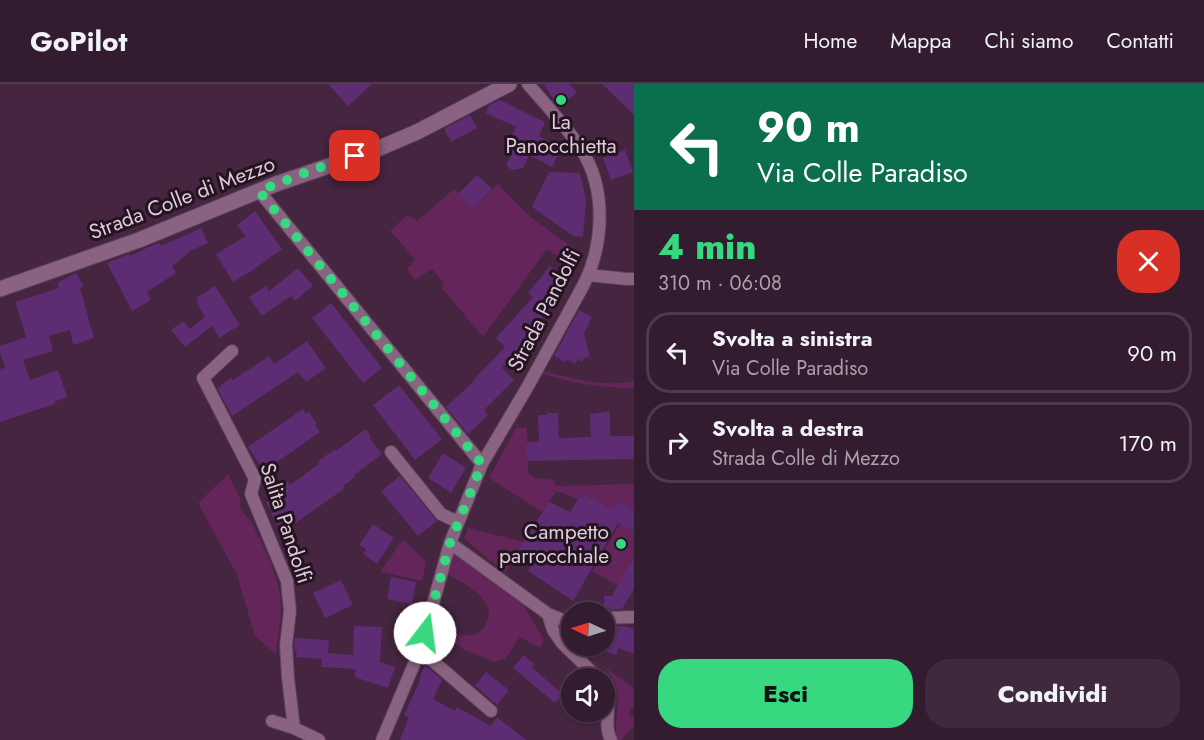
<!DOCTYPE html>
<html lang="it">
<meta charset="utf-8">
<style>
body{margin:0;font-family:Jost,sans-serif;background:#3f293c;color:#f1f3f6;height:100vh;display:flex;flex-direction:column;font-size:22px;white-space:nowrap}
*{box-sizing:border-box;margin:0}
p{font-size:20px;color:#a9a1ab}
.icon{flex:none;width:33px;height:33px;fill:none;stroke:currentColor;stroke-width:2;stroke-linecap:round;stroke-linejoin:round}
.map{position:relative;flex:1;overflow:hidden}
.drawer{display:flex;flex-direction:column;background:#341c30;width:570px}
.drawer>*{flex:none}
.hud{background:#0b6e4f;color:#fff;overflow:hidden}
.needle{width:39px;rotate:274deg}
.buttons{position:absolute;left:561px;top:518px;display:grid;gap:12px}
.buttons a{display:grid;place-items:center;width:54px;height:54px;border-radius:50%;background:#341c30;box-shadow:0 2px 4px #0004,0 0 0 2px #4e3a4c;font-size:30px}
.pin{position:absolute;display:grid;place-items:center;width:51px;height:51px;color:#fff;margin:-26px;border-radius:12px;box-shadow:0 3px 9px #0006}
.me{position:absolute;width:66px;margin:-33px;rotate:15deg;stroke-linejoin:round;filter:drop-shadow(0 0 4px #0008)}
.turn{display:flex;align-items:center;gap:21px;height:126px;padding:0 24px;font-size:27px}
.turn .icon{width:78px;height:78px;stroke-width:2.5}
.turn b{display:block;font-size:42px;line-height:51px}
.round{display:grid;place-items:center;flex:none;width:63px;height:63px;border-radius:24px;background:#3f293c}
.summary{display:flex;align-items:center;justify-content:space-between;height:102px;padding:0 24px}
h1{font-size:36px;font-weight:800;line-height:45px;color:#38d880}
.cta{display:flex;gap:12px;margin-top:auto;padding:12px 24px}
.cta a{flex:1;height:69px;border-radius:24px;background:#38d880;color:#111;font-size:24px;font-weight:800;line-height:69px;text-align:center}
.cta a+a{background:#3f293c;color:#f1f3f6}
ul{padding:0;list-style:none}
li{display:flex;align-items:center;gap:18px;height:81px;margin:0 12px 9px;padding:0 12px;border:3px solid #4e3a4c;border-radius:24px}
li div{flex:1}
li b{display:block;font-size:22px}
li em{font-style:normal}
header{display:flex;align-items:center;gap:36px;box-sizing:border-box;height:84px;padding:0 30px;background:#341c30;border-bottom:2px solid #4e3a4c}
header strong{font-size:28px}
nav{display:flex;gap:33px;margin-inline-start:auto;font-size:21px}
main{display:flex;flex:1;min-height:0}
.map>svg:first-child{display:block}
.green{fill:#63255a}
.building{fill:#5d2c73}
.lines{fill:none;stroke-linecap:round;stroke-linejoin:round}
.street-casing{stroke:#5d4158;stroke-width:14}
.secondary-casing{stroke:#5d4158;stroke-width:17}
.street{stroke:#896381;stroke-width:12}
.secondary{stroke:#896381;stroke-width:15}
.route{stroke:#38d880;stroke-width:10;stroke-dasharray:0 18}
.poi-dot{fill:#38d880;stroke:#231420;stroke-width:2}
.labels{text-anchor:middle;stroke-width:6;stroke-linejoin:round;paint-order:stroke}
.poi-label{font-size:21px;fill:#dfcada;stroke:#231420}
.street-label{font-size:21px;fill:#dfcada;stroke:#231420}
</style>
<header>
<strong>GoPilot</strong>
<nav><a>Home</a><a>Mappa</a><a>Chi siamo</a><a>Contatti</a></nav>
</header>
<main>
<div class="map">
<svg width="634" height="656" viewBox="0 0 634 656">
<rect width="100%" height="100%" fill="#452540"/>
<path class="green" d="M498,100L527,130L581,170L576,185L547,165L483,253L442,204L444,199L432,185L415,196L407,185L415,175L390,147L408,130L417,137L454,105L474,125Z
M543,287C572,294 605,304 634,297V304C600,304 574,299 542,290Z
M516,344H527L528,388L532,392L536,394L554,396L555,402L634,400V425L620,417L613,426L582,409L578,416L561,408H556L542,428L489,394Z
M228,390L241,416L239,420L245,431L251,437C262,460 276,484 280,510C283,530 278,551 276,570L255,552L237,491L198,419Z
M620,439L634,447V472L618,502L593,487Z
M468,444L524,458L505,489L464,454Z
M403,455L426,478L422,497L380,488Z
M454,470L522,519L544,556L540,564L520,553L505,575L495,578L467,567L430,545L431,540C446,548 476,561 486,540C489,534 490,528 487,522C480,507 461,498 447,490Z
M604,583L634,604V622L628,629L634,634V642L621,656H618C612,638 622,618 615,599C612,593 608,588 604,583Z"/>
<path class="building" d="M328,0H372L348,22Z
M543,0H570L577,9L559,22Z
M602,0H634V31Z
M500,16L545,38L539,52L562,63L552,83L529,71L523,84L512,86L506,82L511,70L505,67L516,43L486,29L489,21Z
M470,31L477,44L451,58L444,45Z
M625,66L633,88L611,96L603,74Z
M549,88L580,89L586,116L583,153L573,152L532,123Z
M477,91L492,105L474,125L458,110Z
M255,127L282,165L253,186L233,198L216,170L246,152L237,141Z
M201,144L208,159L192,166L172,182L176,189L147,208L151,216L132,227L107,179L129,170L130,172L159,158L161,162Z
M550,182L571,198L538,240L540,241L502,284L514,296L484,326L488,331L468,350L446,323L474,297L473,296L505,263L496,254L533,213L528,209Z
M298,184L313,202L295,217L291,212L262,232L249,213L266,202L269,207Z
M76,189L84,202L80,204L94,254L73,261L70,246L49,252L53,267L23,276L30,296L58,286L67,313L54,318L55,320L0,338V285L5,284L0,268V262L26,253L15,218L59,204L57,199Z
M215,202L240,241L219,254L212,242L185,263L171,246L183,237L190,245L205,233L196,218L198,217L196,214Z
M331,219L382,284L363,299L312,234Z
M579,226L592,233L584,249L590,273L584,274L582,278L577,275L575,280L567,275L566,278L554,272Z
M307,257L326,284L306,298L298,288L232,332L217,304L231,294L233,296L269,272L274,280Z
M399,301L442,355L415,376L373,321Z
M303,325L306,330L309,328L317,340L315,341L320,348L267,385L265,382L262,384L248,363Z
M610,327V352H634V375L527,377V358H539L538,331H547V329H558L559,354L591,353L590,330Z
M366,345L371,353L370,355L382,370L354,391L355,393L343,402L345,404L283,448L271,430L273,429L266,419L270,416L267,412L288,397L290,401L319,380L317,378L335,365L336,367Z
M443,369L466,384L451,409L428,394Z
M400,392L437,437L418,452L381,407Z
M582,409L613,426L619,417L634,425V447L618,439L573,517L528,487L531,482L515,472L549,418L570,428Z
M373,440L394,454L377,480L363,470L366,465L359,461Z
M634,472V505L622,525L604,526V512H612Z
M391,493L416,498L412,520L387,515Z
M341,496L353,521L325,534L313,509Z
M354,542L382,543L380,578L395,583L388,604L354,593L356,585L322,583V575L296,573L297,567H295L294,561L295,554L329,556L328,569L353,571Z
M604,542H624L634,545V570L619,564L616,571L604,567Z
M524,571L534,580L532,583L562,610L555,619L513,584Z
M425,581L442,596L433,615L455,627L457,623L491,642L497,633L526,656H400L409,633L404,631L420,597L419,596Z
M486,588L509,606L497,621L475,602Z"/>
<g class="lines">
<g class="street-casing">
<path id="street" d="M259,107L482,380
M588,191L627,195H634
M232,267L203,294L255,395L251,410L287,497L290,527L286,561L288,594L294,644L319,656
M391,368L441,430L458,438
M450,459L548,530L563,536L572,535
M548,530L553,546L562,559L598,594
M604,534L634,533
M420,566L491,627
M604,602C614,619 602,639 611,656
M272,637L294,644
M382,656L420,566L450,459L482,380L528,302L583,202C604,161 607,105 581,65C566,42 546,21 528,0"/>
</g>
<g class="secondary-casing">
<path id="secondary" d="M0,205L139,156L276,100L375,66L417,48L509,0"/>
</g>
<use href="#street" class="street"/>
<use href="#secondary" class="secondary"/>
</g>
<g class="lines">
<path class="route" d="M355,72L315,85L259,107L482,380L450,459L425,549"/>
</g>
<g class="poi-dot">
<circle cx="561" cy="16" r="6"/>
<circle cx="621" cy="460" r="6"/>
</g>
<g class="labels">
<g class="poi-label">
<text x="561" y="45">La<tspan x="561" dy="24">Panocchietta</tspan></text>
<text x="609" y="455" text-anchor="end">Campetto<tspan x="609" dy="24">parrocchiale</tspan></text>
</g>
<g class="street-label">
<text transform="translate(182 114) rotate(-21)" y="7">Strada Colle di Mezzo</text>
<text transform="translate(544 226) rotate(-63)" y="7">Strada Pandolfi</text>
<text transform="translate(286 439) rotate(72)" y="7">Salita Pandolfi</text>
</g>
</g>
</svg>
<div class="buttons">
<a><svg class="needle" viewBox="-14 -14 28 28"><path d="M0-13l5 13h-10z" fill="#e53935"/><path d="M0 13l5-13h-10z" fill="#a9a1ab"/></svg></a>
<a><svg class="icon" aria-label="sound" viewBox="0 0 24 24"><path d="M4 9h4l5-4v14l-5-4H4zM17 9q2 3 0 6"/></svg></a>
</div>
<div class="pin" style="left:355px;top:72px;background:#d93025"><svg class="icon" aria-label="arrive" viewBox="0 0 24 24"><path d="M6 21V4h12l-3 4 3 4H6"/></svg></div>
<svg class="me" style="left:425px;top:549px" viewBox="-20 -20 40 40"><circle r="19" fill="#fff"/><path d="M0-13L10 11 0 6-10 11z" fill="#38d880"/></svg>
</div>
<section class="drawer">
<div class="hud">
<div class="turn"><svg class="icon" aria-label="left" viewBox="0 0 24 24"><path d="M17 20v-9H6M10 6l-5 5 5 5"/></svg><div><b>90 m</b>Via Colle Paradiso</div></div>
</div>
<div class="summary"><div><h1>4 min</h1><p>310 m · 06:08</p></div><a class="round" style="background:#d93025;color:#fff"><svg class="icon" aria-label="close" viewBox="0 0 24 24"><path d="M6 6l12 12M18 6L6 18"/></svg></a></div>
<ul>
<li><svg class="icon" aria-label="left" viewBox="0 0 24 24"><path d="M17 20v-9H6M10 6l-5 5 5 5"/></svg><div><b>Svolta a sinistra</b><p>Via Colle Paradiso</p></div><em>90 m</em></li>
<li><svg class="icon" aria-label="right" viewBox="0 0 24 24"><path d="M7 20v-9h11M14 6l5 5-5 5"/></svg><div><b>Svolta a destra</b><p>Strada Colle di Mezzo</p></div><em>170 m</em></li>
</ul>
<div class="cta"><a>Esci</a><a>Condividi</a></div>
</section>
</main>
